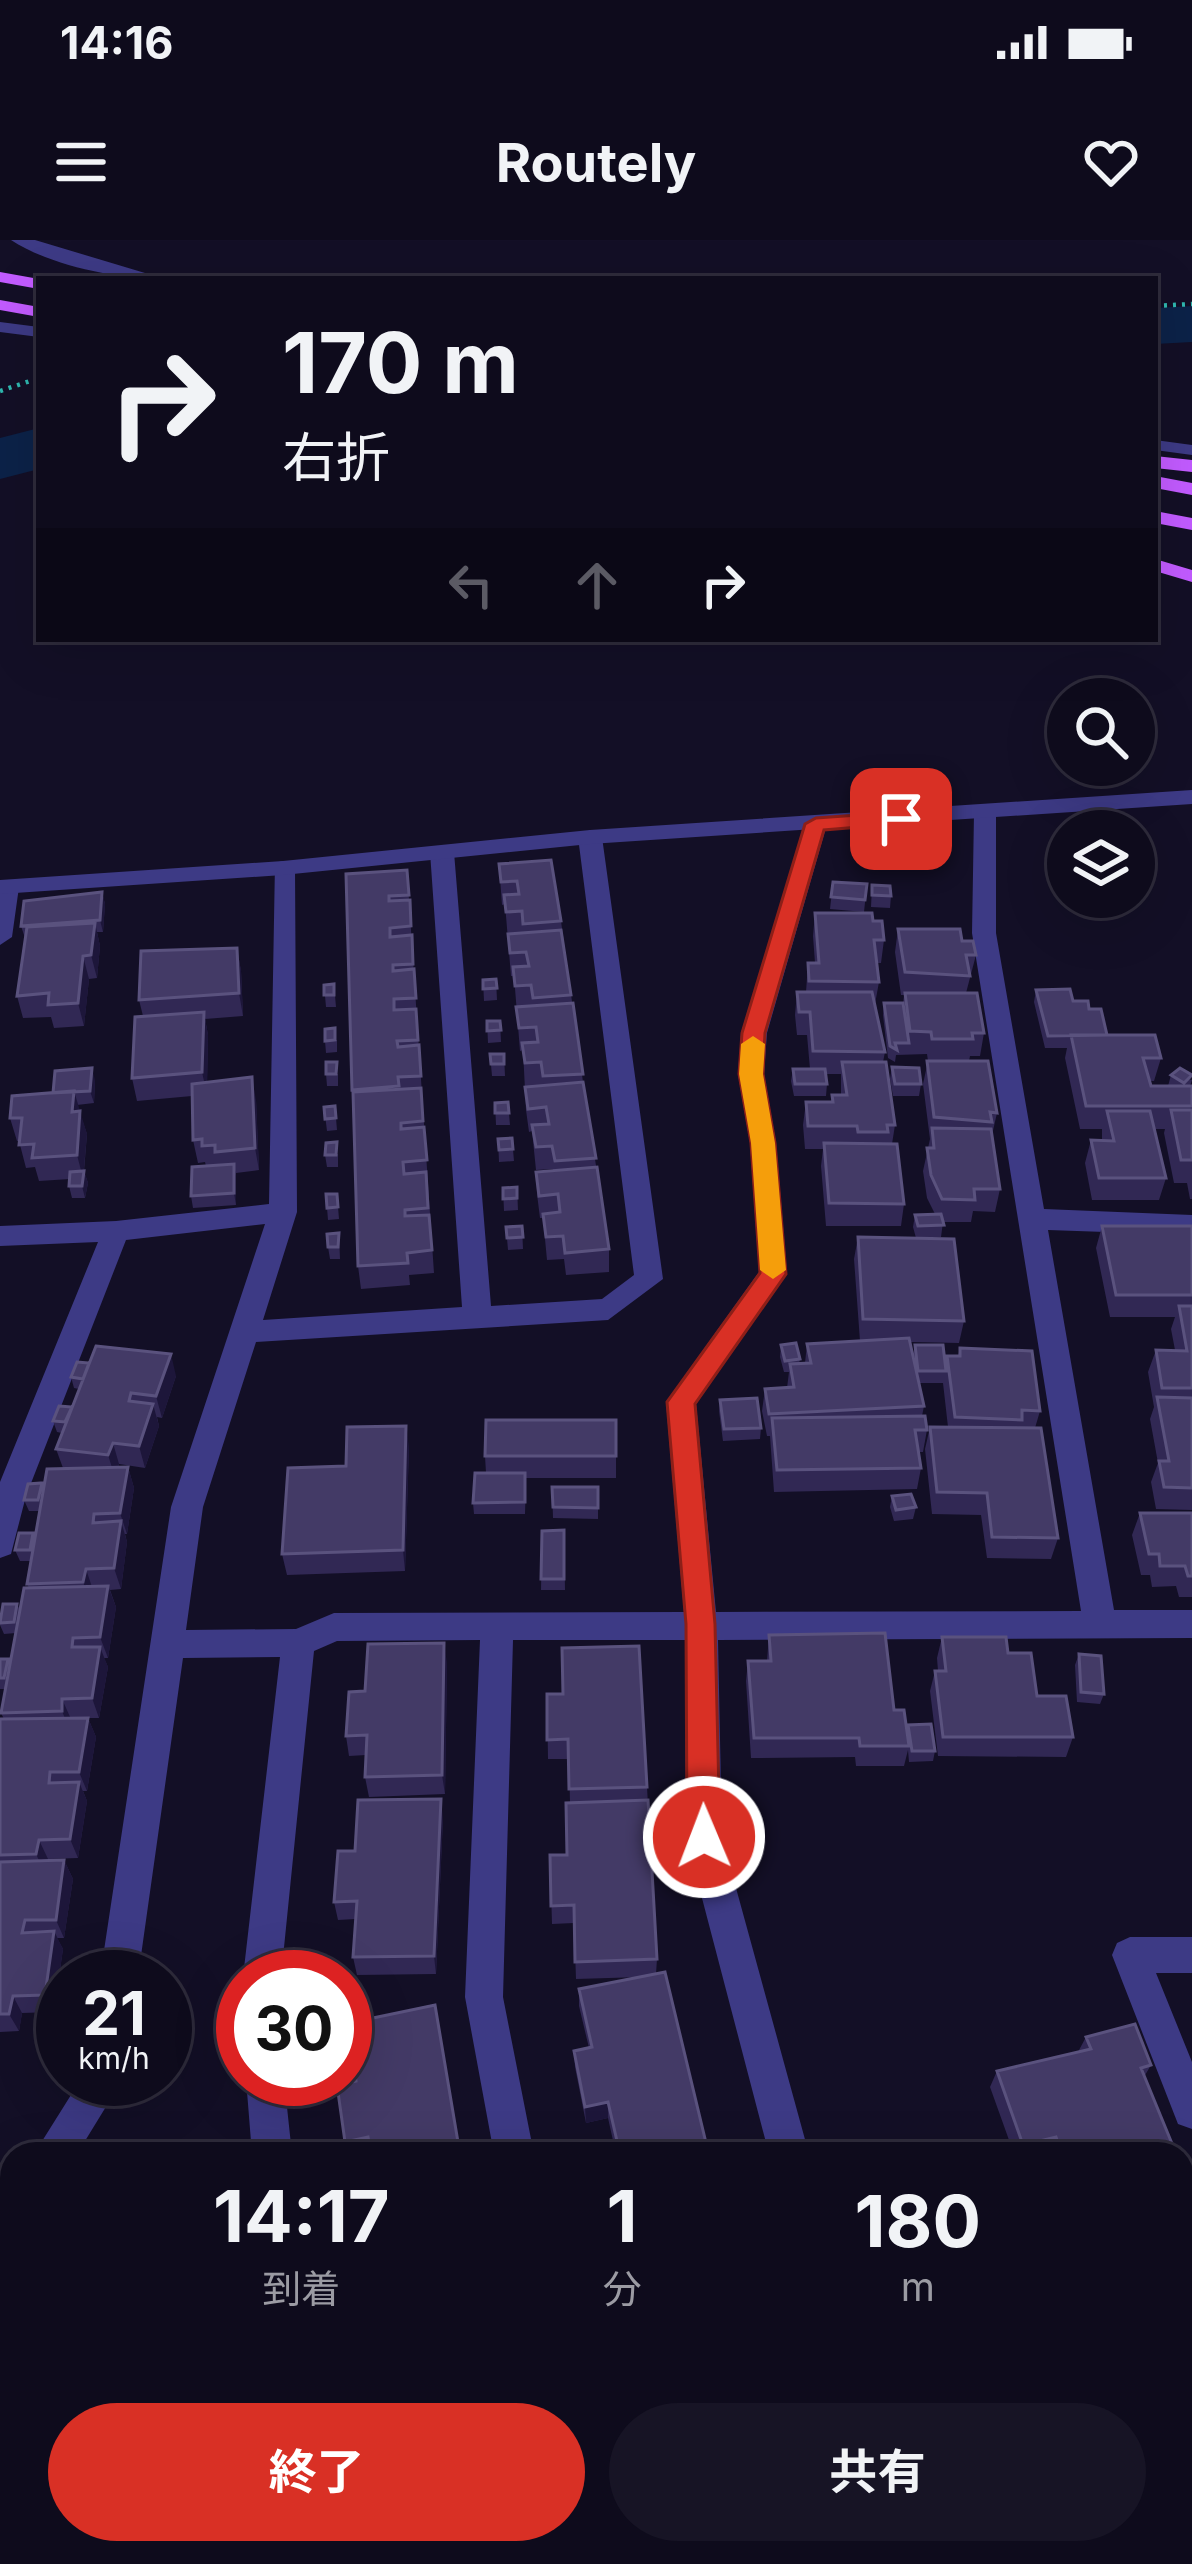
<!DOCTYPE html>
<html lang="ja">
<meta charset="utf-8">
<style>
body{margin:0;font-family:Inter,"Noto Sans JP",sans-serif;background:#171425;color:#f1f3f6;height:100vh;display:flex;flex-direction:column;font-size:45px;white-space:nowrap}
*{box-sizing:border-box;margin:0}
p{font-size:39px;color:#9b9ba3}
.icon{flex:none;width:66px;height:66px;fill:none;stroke:currentColor;stroke-width:2;stroke-linecap:round;stroke-linejoin:round}
.map{position:relative;flex:1;overflow:hidden}
.drawer{position:absolute;left:0px;top:1902px;width:1194px;height:423px;display:flex;flex-direction:column;background:#0e0b1c;border-radius:36px 36px 0 0;box-shadow:0 12px 48px #0002,0 0 0 3px #2e2b3b}
.drawer>*{flex:none}
.hud{position:absolute;left:36px;top:36px;width:1122px;height:366px;border-radius:0px;box-shadow:0 12px 48px #0002,0 0 0 3px #2e2b3b;background:#0e0b1c;color:#f1f3f6;overflow:hidden}
.fabs{position:absolute;left:1047px;top:438px;display:grid;gap:24px}
.fabs a{display:grid;place-items:center;width:108px;height:108px;border-radius:50%;background:#0e0b1c;box-shadow:0 12px 48px #0002,0 0 0 3px #2e2b3b;font-size:60px}
.speed{position:absolute;left:36px;top:1710px;display:flex;gap:24px;font-size:60px;font-weight:700;text-align:center}
.speed>*{display:grid;place-content:center;width:156px;height:156px;border-radius:50%;background:#0e0b1c;box-shadow:0 12px 48px #0002,0 0 0 3px #2e2b3b;line-height:1}
.speed small{font-size:30px;font-weight:400}
.speed .limit{border:18px solid #d22;background:#fff;color:#111}
.pin{position:absolute;display:grid;place-items:center;width:102px;height:102px;color:#fff;margin:-51px;border-radius:24px;box-shadow:0 6px 18px #0006}
.me{position:absolute;width:132px;margin:-66px;rotate:359deg;stroke-linejoin:round;filter:drop-shadow(0 0 9px #0008)}
.turn{display:flex;align-items:center;gap:42px;height:252px;padding:0 48px;font-size:54px}
.turn .icon{width:156px;height:156px;stroke-width:2.5}
.turn b{display:block;font-size:84px;line-height:102px}
.lanes{display:flex;align-items:center;height:114px;padding:0 48px;background:#0003;justify-content:center;gap:60px;direction:ltr}
.lanes .off{opacity:.35}
.eta{display:flex;justify-content:space-evenly;align-items:center;height:204px;text-align:center}
.eta b{font-size:72px;font-weight:700;line-height:84px}
.action{display:flex;gap:24px;margin-top:auto;padding:24px 48px}
.action a{flex:1;height:138px;border-radius:72px;background:#d93025;color:#fff;font-size:48px;font-weight:700;line-height:138px;text-align:center}
.action a+a{background:#171425;color:#f1f3f6}
.status{display:flex;justify-content:space-between;align-items:center;height:84px;padding:0 60px;background:#0e0b1c;direction:ltr}
.status svg{height:33px;fill:currentColor}
header{display:flex;justify-content:space-between;align-items:center;height:156px;padding:0 48px;background:#0e0b1c;font-size:54px;font-weight:700}
.map>svg:first-child{display:block}
.lines{fill:none;stroke-linecap:round;stroke-linejoin:round}
.river{fill:#0c2248;fill-rule:evenodd}
.path{stroke:#2fb8b0;stroke-width:4.5;stroke-dasharray:3 6;stroke-linecap:butt}
.minor{fill:#3d3a85;fill-rule:evenodd}
.tertiary{fill:#3d3a85;fill-rule:evenodd}
.primary{fill:#c25bff;fill-rule:evenodd}
.wall{fill:#312854}
.shaded-wall{fill:#1d163a}
.building{fill:#433a66;stroke:#5a527e;stroke-width:3}
.route{fill:#d93025;stroke:#8d1f18;stroke-width:3}
.slow{fill:#f59e0b}
</style>
<div class="status"><b>14:16</b><svg viewBox="0 0 49 12"><path d="M0 12V9h3v3zM5 12V6h3v6zM10 12V3h3v9zM15 12V0h3v12zM26 1h20v11H26zM47 4h2v5h-2z"/></svg></div>
<header><svg class="icon" aria-label="menu" viewBox="0 0 24 24"><path d="M4 6h16M4 12h16M4 18h16"/></svg>Routely<svg class="icon" aria-label="heart" viewBox="0 0 24 24"><path d="M12 20l-8-8c-3-5 5-10 8-4 3-6 11-1 8 4z"/></svg></header>
<div class="map">
<svg width="1192" height="2324" viewBox="0 0 1192 2324">
<rect width="100%" height="100%" fill="#130f26"/>
<g class="lines">
<path class="river" d="M1192,66V102L1155,104V68Z
M39,188V229L0,239V198Z"/>
<path class="path" d="M1155,66L1192,64
M0,151L39,138"/>
<path class="minor" d="M11,0H35L165,39C117,39 51,26 11,0Z
M0,82L39,87V97L0,92Z
M1155,200L1192,205V215L1155,210Z
M985,566L996,573V693L1044,969L1192,975V995L1048,990L1114,1370H1192V1398L718,1400L722,1597L809,1914H769L686,1597L685,1400H513L503,1757L534,1914H494L465,1757L480,1400L337,1401L314,1411L281,1737H243L280,1417L183,1418L138,1737H100L171,1267L265,984L126,1000L26,1256L11,1314L0,1318V1242L98,1002L0,1006V986L116,981L269,964L275,623L283,621L295,628L297,972L263,1080L462,1067L430,612L442,605L454,612L491,1066L602,1059L634,1035L578,597L590,590L602,597L663,1039L608,1080L256,1102L203,1267L186,1390L296,1389L334,1373L684,1372L666,1162L759,1032L750,903L738,834L741,793L805,584L816,577L827,584L767,793L764,834L776,903L787,1034L696,1164L716,1372L1081,1371L972,693L974,573Z
M7,640L19,647L12,697L0,705V642Z
M1130,1697H1192V1733H1156L1192,1822V1889L1178,1884L1112,1715L1117,1703Z
M81,1839H123L77,1914H34Z
M246,1839H284L292,1914H252Z
M12,1938V1983L0,1988V1943Z
M921,2313H967L971,2324H925Z"/>
<path class="tertiary" d="M1192,550V564L590,604L283,635L0,654V640L283,621L590,590Z"/>
<path class="primary" d="M0,32L39,39V49L0,42Z
M0,60L39,67V77L0,70Z
M1155,216L1192,220V232L1155,228Z
M1155,236L1192,243V255L1155,248Z
M1155,271L1192,278V290L1155,283Z
M1155,319L1192,330V342L1155,331Z"/>
</g>
<path class="wall" d="M499,624L561,681L583,842L609,1009V1032L566,1035L564,1019L547,1020L543,978H540L537,954L536,932L553,930V929L536,930L532,891L529,892L526,870L523,810L520,811L514,736H511L505,664L502,665Z
M407,630L434,1033L409,1035L410,1045L361,1049L358,1026L346,634Z
M833,642L867,644L864,672L830,669Z
M872,645L891,656L890,668L871,667Z
M102,652L105,664L103,692H97L100,706L97,738L89,739L84,786L54,788L51,777L23,778L17,756L25,698L21,686Z
M815,673L873,681L884,700L881,723H877L879,742L875,764L885,812L883,822L895,885L892,904L904,964L901,986H826L821,926L823,909H805L803,885L806,862H831L832,855H841V834H826L827,844L826,856H794L791,841L793,829H810L807,795H797L795,775L797,752H806L808,723H815L813,696Z
M898,689L962,701L976,715L966,753L984,793L980,816H970L969,821L997,873L992,895L1000,949L995,972L973,971L971,982H943L941,997L916,998L913,987L915,975L935,974L927,958L923,931L930,899L923,844L928,821L927,814L896,815L895,822L888,818L883,775L884,763L903,764L904,755H901L895,712Z
M237,708L241,731L243,776L205,779L208,795L207,842L256,860L259,930L236,933V965L193,968L191,956L206,926L205,922L198,923L193,900L192,856L137,861L132,838L143,776L139,760Z
M496,739L497,760L484,761L483,740Z
M334,744L336,767H326L324,745Z
M1036,750L1073,761L1089,769L1107,795L1161,818L1154,841H1149L1151,846H1168L1171,835L1192,840L1190,846H1192V959H1190L1187,943H1174L1164,893L1165,889H1155L1166,938L1159,960H1092L1085,923L1091,900L1102,901V889H1080L1065,818L1067,808H1045L1034,762Z
M487,781H500L501,802L488,803Z
M337,800V812L326,813L325,801Z
M490,814H504L505,836H492Z
M892,827L921,844L919,856H893L890,839Z
M326,834H338V846H327Z
M95,840L94,863L77,865L87,894L84,931L88,943L85,958H72L69,946L70,939L39,941L35,927L26,928L19,901H17L10,878L53,853Z
M508,862L510,885H496L495,863Z
M335,866L337,890L327,891L324,867Z
M512,898L514,921L499,922L498,899Z
M338,914V927H327L325,915Z
M517,947L518,970L504,971L503,948Z
M337,954L339,979L328,980L327,968Z
M522,986L523,1009L508,1010L506,987Z
M1102,986H1192V1270L1156,1269L1151,1242L1158,1223L1150,1179L1154,1167L1148,1132L1156,1110H1175L1171,1089L1175,1077H1110L1096,1008Z
M339,993L340,1019H330L328,1007Z
M858,997L964,1081L959,1103L910,1102L913,1115L915,1105L945,1126L947,1116H958L960,1108L1040,1171L1035,1188L1058,1298L1051,1319L987,1318L981,1275L932,1274L925,1209L930,1187H948L943,1143H919L924,1166L922,1176L927,1190L923,1212H919L921,1228L917,1249L774,1252L770,1196H767L762,1171L765,1149L787,1148L789,1132H784L780,1117L781,1105L800,1119L799,1124L805,1123L807,1104L860,1101L854,1019Z
M176,1136L162,1178L157,1177L159,1186L145,1228L119,1224L118,1227H128L134,1248L127,1294H125L127,1302L121,1349L110,1350L116,1367L108,1418H104L108,1427L99,1478H88L96,1497L87,1551H83L87,1561L78,1618L48,1619L47,1621L64,1620L73,1639L64,1698H57L63,1709L54,1772L22,1773L19,1791L0,1792V1479H4L1,1473L6,1449H0V1419L10,1424L16,1393L4,1394L0,1385V1378L17,1364L20,1370L29,1348L27,1344L31,1321H20L15,1310L35,1298L40,1271H29L24,1260L44,1248L63,1228L56,1209L62,1193L57,1192L53,1181L72,1167L79,1149L74,1148L71,1137Z
M720,1160L761,1188L760,1199L723,1201L719,1171Z
M616,1180V1238H526L525,1274H474L473,1263L486,1233L485,1216Z
M409,1207L405,1331L287,1335L282,1314L346,1226Z
M552,1247H598V1279L553,1278Z
M892,1256L916,1267L913,1279L894,1281L890,1267Z
M1140,1273H1192V1357H1179L1176,1346L1152,1347L1150,1335H1141L1132,1295Z
M564,1290L565,1350H541L542,1291Z
M769,1395L894,1470L907,1490L908,1485L935,1511L933,1521L909,1522L908,1510L904,1526H856L855,1517L751,1518L746,1441L748,1421H767Z
M942,1397L1008,1413L1037,1456L1073,1497L1066,1517L938,1516L930,1451L935,1431H938L937,1418Z
M1079,1414L1104,1454L1100,1464L1077,1462L1075,1425Z
M447,1423L445,1554L369,1557L365,1537L366,1515L349,1516L346,1496L365,1451Z
M547,1454L647,1547L657,1719L656,1734L707,1907L706,1914H616L608,1878L586,1883L575,1827L574,1811L589,1808L579,1766V1749L642,1737L576,1739L574,1683L552,1684L550,1615H567L570,1563L569,1519H548Z
M443,1578L436,1734L357,1735L353,1717L355,1679L338,1680L334,1662L355,1611Z
M1086,1797L1151,1825L1144,1837L1173,1914H1014L990,1847L997,1831L1078,1812Z
M1192,2126V2253L1184,2259L1182,2133Z
M1021,2313H1182L1192,2324H1079L1073,2315L1060,2324H1028Z"/>
<path class="shaded-wall" d="M102,652L105,664L103,692L100,680Z
M95,683L100,706L97,738L91,715Z
M237,708L241,731L243,776L239,753Z
M83,716L89,739L84,786L78,763Z
M204,772L208,795L207,855L202,832Z
M92,828L95,840L94,863L90,851Z
M252,837L256,860L259,930L255,908Z
M74,851L87,894L83,938L77,915L72,872Z
M234,924L236,936V965L234,953Z
M84,931L88,943L85,958L82,946Z
M171,1114L176,1136L162,1178L156,1156Z
M153,1164L159,1186L145,1228L139,1206Z
M406,1186L409,1207L405,1331L403,1310Z
M113,1203L119,1224L115,1237L108,1215Z
M128,1227L134,1248L127,1294L120,1273Z
M121,1281L127,1302L121,1349L114,1328Z
M86,1329L93,1350L91,1363L83,1342Z
M108,1346L116,1367L108,1418L100,1397Z
M444,1403L447,1423L445,1554L442,1535Z
M100,1407L108,1427L99,1478L92,1458Z
M62,1459L71,1479L70,1491L62,1471Z
M88,1478L96,1497L87,1551L79,1532Z
M79,1542L87,1561L78,1618L70,1599Z
M441,1559L443,1578L436,1734L434,1716Z
M39,1600L48,1619L45,1633L36,1614Z
M64,1620L73,1639L64,1698L56,1680Z
M54,1691L63,1709L54,1772L45,1755Z
M13,1756L22,1773L19,1791L9,1774Z
M608,1862V1878L586,1883L585,1867Z
M368,1897L372,1913L348,1914L345,1902Z
M1056,1897L1048,1912L1019,1914L1023,1905Z
M1192,2050V2061L1182,2063V2052Z"/>
<path class="building" d="M551,620L561,681L523,684L522,671L506,672L504,655L519,654L517,641L501,642L499,624Z
M407,630L409,655L389,656V661L410,660L411,686L390,688V697L412,695L413,724L393,725V731L414,729L416,758L394,759V770L416,769L418,800L397,801L398,807L419,805L421,836L398,837L399,846L352,850L346,634Z
M833,642L867,644L865,660L831,657Z
M872,645L890,646L891,656L872,655Z
M102,652L100,680L21,686L24,661Z
M815,673H872L873,681H882L884,700H874L879,742L809,741L808,723H819Z
M95,683L91,715L83,716L78,763L48,765L49,753L17,756L27,687Z
M898,689H960L962,701H973L976,715H966L970,736L905,732Z
M561,690L571,755L533,758L531,745L515,746L513,727L529,726L526,712L510,713L508,694Z
M237,708L239,753L139,760L141,711Z
M496,739L497,748L483,749V740Z
M334,744V755H324V745Z
M1070,749L1073,761H1088L1089,769H1101L1107,795L1048,796L1036,750Z
M797,752H872L885,812L813,811L810,772H799Z
M905,753H977L984,793H972L973,799H932L931,792L910,791Z
M573,763L583,834L543,836L541,822L525,823L522,803L538,802L536,787L519,788L516,767Z
M884,763H903L909,803H895L897,810L890,806Z
M204,772L202,832L132,838L135,777Z
M487,781H500L501,790L487,791Z
M335,788V800L325,801V789Z
M1071,795H1155L1161,818H1143L1151,846H1192V866H1086Z
M490,814H504V824H491Z
M927,821H988L997,873L990,872L992,882L934,877Z
M326,822H337L336,834H326Z
M842,822H886L895,885H887L888,892H858L857,886H808L806,862H833L832,855H847Z
M892,827L919,828L921,844H895Z
M92,828L90,851L53,853L55,831Z
M1180,828L1192,835L1184,843L1171,835Z
M793,829H825L827,844H795Z
M252,837L255,908L215,912V905L202,906V899L193,900L192,844Z
M583,842L596,918L555,921L552,906L536,907L532,885L549,884L546,867L528,869L525,847Z
M421,848L423,881L401,883V889L424,887L427,920L403,922L404,934L426,932L428,968L405,970V976L429,975L432,1010L407,1013L408,1023L358,1026L353,852Z
M74,851L72,872L80,871L77,915L32,918L34,904L19,905L22,878H10L12,856Z
M508,862L509,873H495V863Z
M335,866L336,878L325,879L324,867Z
M1171,870H1192V920H1181Z
M1107,871H1150L1166,938H1099L1091,900L1114,901Z
M932,888L991,889L1000,949H974L975,960L942,959L931,935L927,908H934Z
M512,898L513,909L499,910L498,899Z
M337,902L336,915H325L326,903Z
M824,903L897,904L904,964L829,963Z
M234,924V953L191,956L192,927Z
M597,927L609,1009L565,1013L563,996L546,997L543,974L560,972L558,954L539,956L536,932Z
M84,931L82,946H69L70,932Z
M517,947V958L503,959V948Z
M326,954H337L338,967L327,968Z
M941,974L944,985L918,986L915,975Z
M522,986L523,997L507,998L506,987Z
M1102,986H1192V1055H1116Z
M339,993L338,1007H328L327,994Z
M858,997L954,999L964,1081L863,1079Z
M1179,1066H1192V1148H1162L1156,1110L1187,1111Z
M909,1098L924,1166L769,1174L765,1149L794,1147L790,1124L811,1123L807,1104Z
M796,1103L800,1119L785,1121L781,1105Z
M915,1105H943L946,1131H918Z
M96,1106L171,1114L156,1156L131,1153L129,1161L153,1164L139,1206L113,1203L108,1215L56,1209Z
M960,1108L1032,1111L1040,1171L1022,1170V1180L955,1177L947,1116H960Z
M77,1122L89,1123L83,1139L71,1137Z
M1157,1157L1192,1158V1248L1164,1247L1159,1221H1169Z
M757,1158L761,1188L724,1189L720,1160Z
M59,1166L72,1167L65,1182L53,1181Z
M925,1176L927,1190H915L921,1228L777,1230L772,1178Z
M486,1180H616V1216H485Z
M406,1186L403,1310L282,1314L288,1228L346,1226L347,1187Z
M930,1187L1041,1188L1058,1298L992,1297L987,1253L937,1252Z
M128,1227L120,1273L94,1274L93,1283L121,1281L114,1328L86,1329L83,1342L27,1344L47,1229Z
M475,1233H525V1262L473,1263Z
M42,1243L38,1260H24L28,1244Z
M552,1247H598V1268L553,1267Z
M911,1254L916,1267L896,1270L892,1256Z
M1140,1273H1192V1336H1188L1185,1326H1160L1159,1314H1149Z
M564,1290V1339H541L542,1291Z
M19,1293H33L30,1310H15Z
M108,1346L100,1397L73,1398L72,1407H100L92,1458L62,1459V1471L1,1473L24,1348Z
M3,1364H17L14,1382L0,1383Z
M885,1393L894,1470H904L909,1506H860L859,1498H754L748,1421H771L769,1395Z
M942,1397H1006L1008,1413H1031L1037,1456H1066L1073,1497H943L935,1431H946Z
M444,1403L442,1535L365,1537L367,1495L346,1496L349,1452L365,1451L368,1404Z
M639,1406L647,1547L569,1549L568,1499L547,1500V1454H563L562,1408Z
M1079,1414L1101,1416L1104,1454L1081,1452Z
M0,1419H8L4,1438H0Z
M88,1478L79,1532H50L49,1543L79,1542L70,1599L39,1600L36,1614L0,1615V1479Z
M931,1484L935,1511H912L908,1485Z
M441,1559L434,1716L353,1717L357,1661L334,1662L338,1611H355L358,1560Z
M648,1560L657,1719L575,1722L574,1665L551,1666L550,1615H567L566,1563Z
M64,1620L56,1680H25L22,1693L54,1691L45,1755L13,1756L9,1774H0V1622Z
M665,1732L707,1907L674,1914H620L608,1862L585,1867L574,1811L592,1807L579,1749Z
M435,1765L460,1914H371L368,1897L345,1902L337,1845L356,1841L349,1783Z
M1135,1784L1151,1825L1141,1828L1175,1911L1162,1914H1062L1056,1897L1023,1905L997,1831L1091,1809L1086,1797Z
M1192,1939V2050L1182,2052V1941Z
M1192,2126V2243L1182,2226V2133Z
M1182,2294L1192,2310V2324H1094L1088,2313H1182Z
M1035,2313H1072L1056,2324H1042Z"/>
<path class="route" d="M901,572L908,574V583L824,590L765,793L763,834L775,903L786,1034L695,1164L715,1384L720,1597L715,1607L704,1612L692,1607L687,1597L686,1384L667,1162L760,1033L751,903L739,834L742,793L805,584L816,578Z"/>
<path class="slow" d="M753,796L765,804L763,834L775,903L786,1030L773,1039L760,1030L751,903L739,834L741,804Z"/>
</svg>
<div class="fabs">
<a><svg class="icon" aria-label="search" viewBox="0 0 24 24"><circle cx="10" cy="10" r="6"/><path d="M15 15l6 6"/></svg></a>
<a><svg class="icon" aria-label="layers" viewBox="0 0 24 24"><path d="M12 4l9 5-9 5-9-5zM3 14l9 5 9-5"/></svg></a>
</div>
<div class="speed"><div>21<small>km/h</small></div><div class="limit">30</div></div>
<div class="pin" style="left:901px;top:579px;background:#d93025"><svg class="icon" aria-label="arrive" viewBox="0 0 24 24"><path d="M6 21V4h12l-3 4 3 4H6"/></svg></div>
<svg class="me" style="left:704px;top:1597px" viewBox="-20 -20 40 40"><circle r="17" fill="#d93025" stroke="#fff" stroke-width="3"/><path d="M0-11L8 9 0 5-8 9z" fill="#fff"/></svg>
<div class="hud">
<div class="turn"><svg class="icon" aria-label="right" viewBox="0 0 24 24"><path d="M7 20v-9h11M14 6l5 5-5 5"/></svg><div><b>170 m</b>右折</div></div>
<div class="lanes"><svg class="icon off" aria-label="left" viewBox="0 0 24 24"><path d="M17 20v-9H6M10 6l-5 5 5 5"/></svg><svg class="icon off" aria-label="ahead" viewBox="0 0 24 24"><path d="M12 20V5M6 11l6-6 6 6"/></svg><svg class="icon" aria-label="right" viewBox="0 0 24 24"><path d="M7 20v-9h11M14 6l5 5-5 5"/></svg></div>
</div>
<section class="drawer">
<div class="eta">
<div><b>14:17</b><p>到着</p></div>
<div><b>1</b><p>分</p></div>
<div><b>180</b><p>m</p></div>
</div>
<div class="action"><a>終了</a><a>共有</a></div>
</section>
</div>
